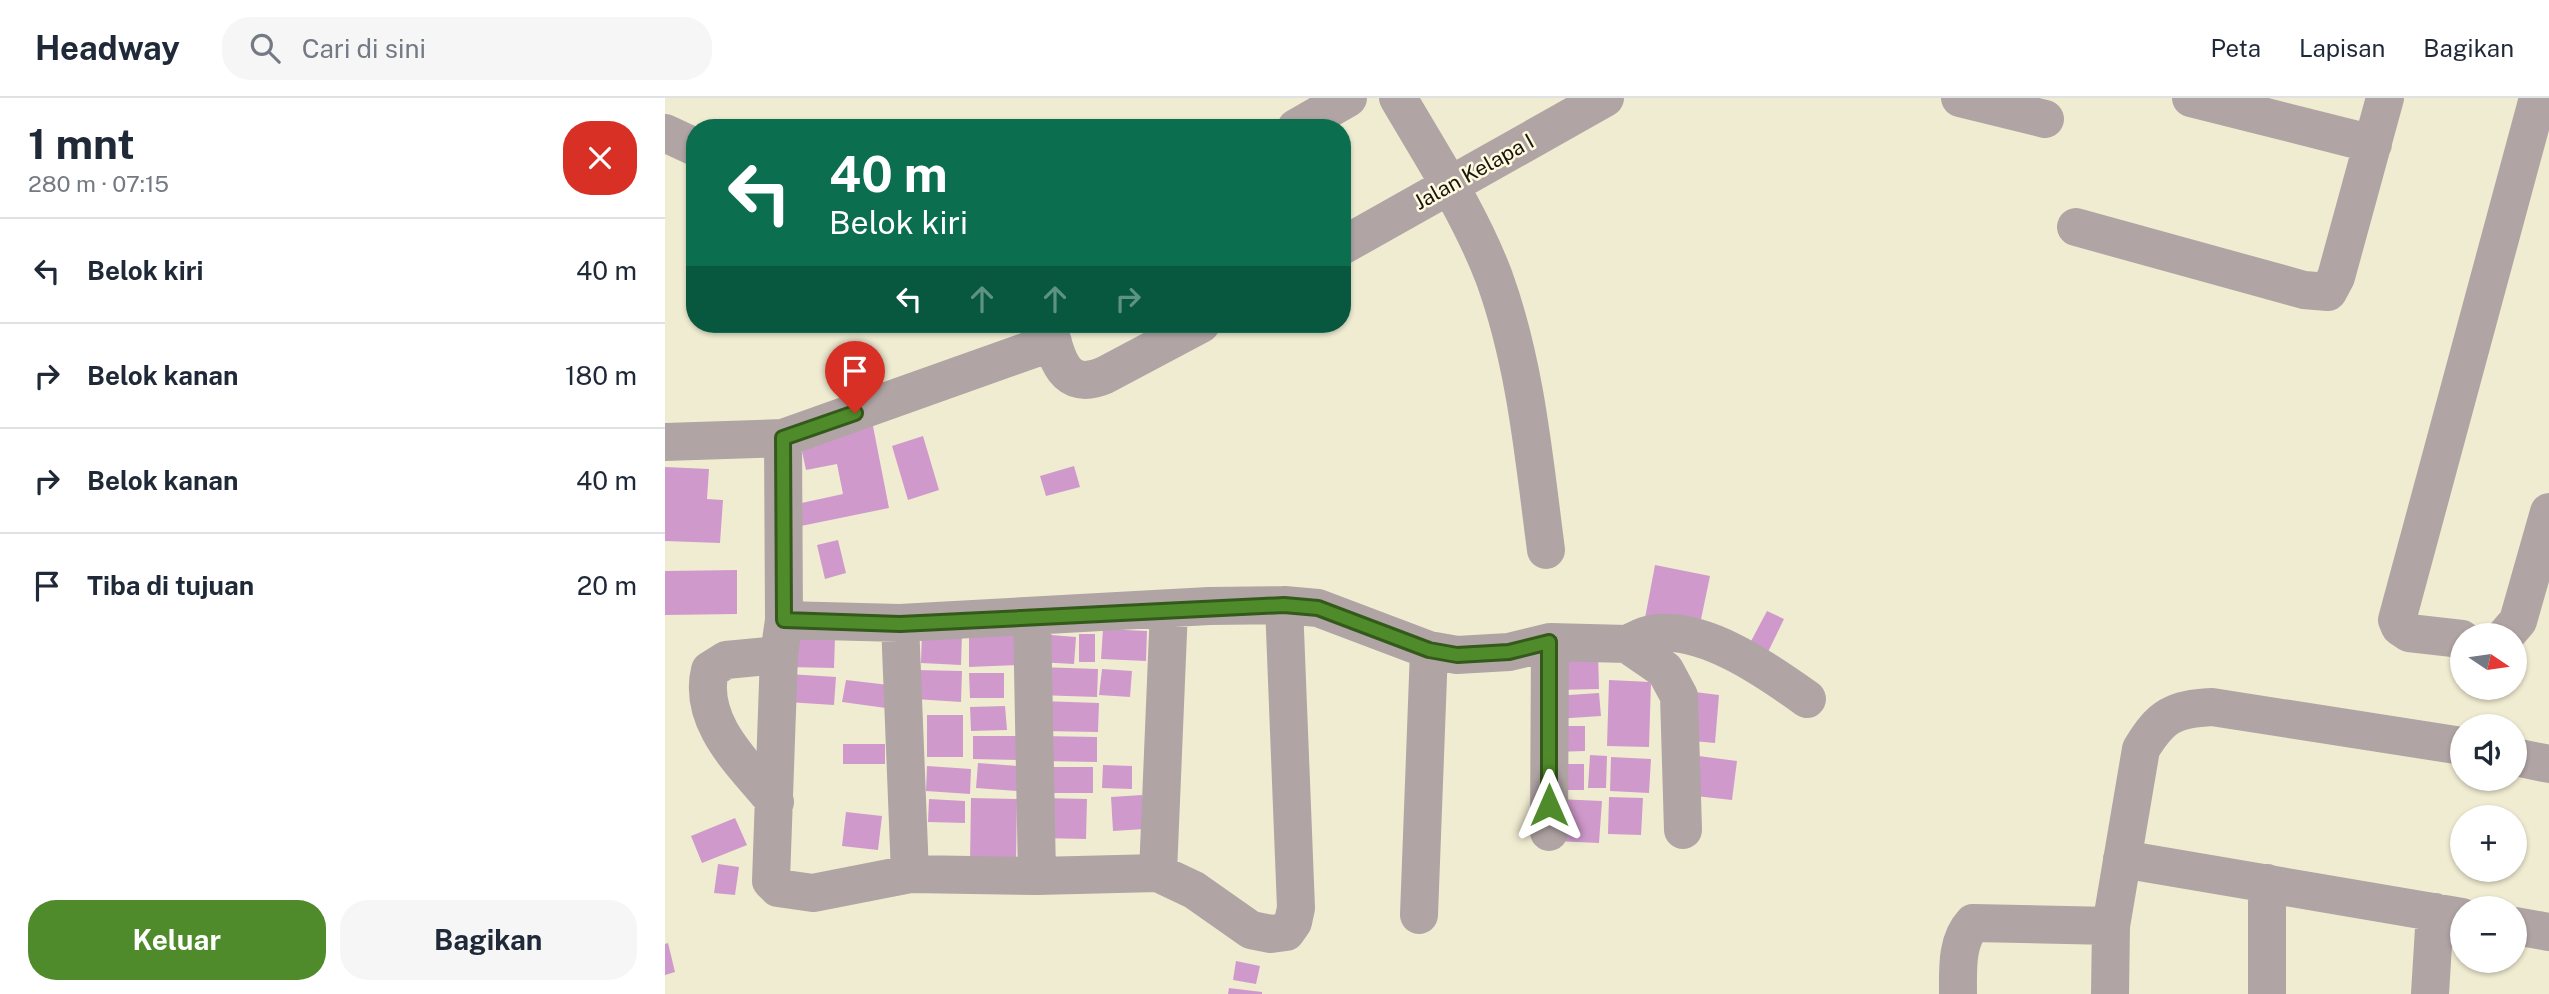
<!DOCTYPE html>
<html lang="id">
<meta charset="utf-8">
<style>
body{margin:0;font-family:"Public Sans",sans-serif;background:#f6f6f7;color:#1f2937;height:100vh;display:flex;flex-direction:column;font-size:26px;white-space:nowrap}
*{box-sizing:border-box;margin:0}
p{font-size:23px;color:#747a83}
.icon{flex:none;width:38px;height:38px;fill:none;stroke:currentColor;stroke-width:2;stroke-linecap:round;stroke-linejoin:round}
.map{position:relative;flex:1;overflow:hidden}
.panel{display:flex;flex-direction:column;background:#fff;width:665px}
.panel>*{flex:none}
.top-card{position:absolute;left:21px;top:21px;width:665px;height:214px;border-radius:28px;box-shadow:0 2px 5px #0004;background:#0b6e4f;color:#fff;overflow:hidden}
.needle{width:46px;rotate:103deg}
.fabs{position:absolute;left:1785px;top:525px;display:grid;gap:14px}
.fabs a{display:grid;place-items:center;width:77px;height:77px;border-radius:50%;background:#fff;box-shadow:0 2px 5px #0004;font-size:35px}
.pin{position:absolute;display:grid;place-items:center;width:60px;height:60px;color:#fff;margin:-72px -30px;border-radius:50% 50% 50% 0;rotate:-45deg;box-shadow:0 0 7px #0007}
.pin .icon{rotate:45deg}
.me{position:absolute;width:77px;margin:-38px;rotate:0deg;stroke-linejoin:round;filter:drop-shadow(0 0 5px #0008)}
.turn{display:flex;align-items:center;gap:24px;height:147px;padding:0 28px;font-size:32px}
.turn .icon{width:91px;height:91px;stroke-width:2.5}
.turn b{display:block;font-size:49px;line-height:60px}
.lanes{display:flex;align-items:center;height:66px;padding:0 28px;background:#0003;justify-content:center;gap:35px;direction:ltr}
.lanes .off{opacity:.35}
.round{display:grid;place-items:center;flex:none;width:74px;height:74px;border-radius:28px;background:#f6f6f7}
.headline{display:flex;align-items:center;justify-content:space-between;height:119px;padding:0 28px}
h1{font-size:42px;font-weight:700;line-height:52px}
.primary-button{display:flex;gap:14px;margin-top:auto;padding:14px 28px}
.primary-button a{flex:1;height:80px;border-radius:28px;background:#4f8b2a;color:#fff;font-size:28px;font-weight:700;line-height:80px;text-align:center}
.primary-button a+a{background:#f6f6f7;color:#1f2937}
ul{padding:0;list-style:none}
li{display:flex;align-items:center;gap:21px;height:105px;padding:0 28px;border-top:2px solid #e0e1e3}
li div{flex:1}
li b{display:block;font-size:26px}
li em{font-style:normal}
header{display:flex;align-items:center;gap:42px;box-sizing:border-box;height:98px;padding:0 35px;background:#fff;border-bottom:2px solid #e0e1e3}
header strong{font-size:33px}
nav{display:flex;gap:38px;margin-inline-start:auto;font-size:24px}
.search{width:490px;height:63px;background:#f6f6f7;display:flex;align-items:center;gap:18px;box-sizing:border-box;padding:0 24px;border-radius:28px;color:#747a83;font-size:26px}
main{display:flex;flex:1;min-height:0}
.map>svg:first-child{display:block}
.building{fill:#cf9acb}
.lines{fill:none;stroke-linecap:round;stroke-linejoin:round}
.minor{stroke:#b1a4a4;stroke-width:38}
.route-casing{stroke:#335a1b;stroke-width:18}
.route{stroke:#4f8b2a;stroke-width:12}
.labels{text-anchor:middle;stroke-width:5;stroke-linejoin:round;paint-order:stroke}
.street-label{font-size:21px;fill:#17150c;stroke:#fef9df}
</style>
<header>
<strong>Headway</strong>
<div class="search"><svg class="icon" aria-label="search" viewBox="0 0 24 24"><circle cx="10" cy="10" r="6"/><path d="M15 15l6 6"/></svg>Cari di sini</div>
<nav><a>Peta</a><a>Lapisan</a><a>Bagikan</a></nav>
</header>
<main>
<section class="panel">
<div class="headline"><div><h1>1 mnt</h1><p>280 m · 07:15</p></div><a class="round" style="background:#d93025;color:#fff"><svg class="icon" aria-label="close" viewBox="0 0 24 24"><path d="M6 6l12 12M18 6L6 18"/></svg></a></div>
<ul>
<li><svg class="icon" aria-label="left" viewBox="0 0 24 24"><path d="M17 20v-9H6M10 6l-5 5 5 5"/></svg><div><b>Belok kiri</b></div><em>40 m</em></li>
<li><svg class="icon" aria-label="right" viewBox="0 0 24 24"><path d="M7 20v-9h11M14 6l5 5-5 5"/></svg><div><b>Belok kanan</b></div><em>180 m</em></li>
<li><svg class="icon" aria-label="right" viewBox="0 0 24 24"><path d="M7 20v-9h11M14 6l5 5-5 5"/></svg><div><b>Belok kanan</b></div><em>40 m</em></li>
<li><svg class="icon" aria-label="arrive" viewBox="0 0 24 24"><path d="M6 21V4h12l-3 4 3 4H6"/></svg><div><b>Tiba di tujuan</b></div><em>20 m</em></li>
</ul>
<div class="primary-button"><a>Keluar</a><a>Bagikan</a></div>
</section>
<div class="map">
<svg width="1884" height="896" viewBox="0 0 1884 896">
<rect width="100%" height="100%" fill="#f0ecd2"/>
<path class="building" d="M207,323L224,410L136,428L132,406L178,396L172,366L141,372L134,339Z
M258,338L274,392L243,402L227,348Z
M409,368L415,389L381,398L375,378Z
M0,369L44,371L42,401L58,402L55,445L0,443Z
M173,442L181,475L160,481L152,447Z
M990,467L1045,478L1034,531L980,520Z
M72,472V516L0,517V473Z
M1102,513L1119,521L1103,554L1085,545Z
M352,530L354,567L304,569V532Z
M438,531L482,533L481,563L436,561Z
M257,533L297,535L296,567L256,565Z
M374,536L411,539L409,566L372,564Z
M414,536H430V564H414Z
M123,538L170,539L169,570L123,569Z
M933,553L934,591L891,592L890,554Z
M373,569L433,571L432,599L372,597Z
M437,571L467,573L465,599L434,597Z
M252,572L297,573L296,604L250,601Z
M304,575H339V600H305Z
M124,576L171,579L169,607L122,604Z
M181,582L224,587L221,610L177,604Z
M944,582L986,584L984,649L942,648Z
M1022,593L1054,597L1050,645L1017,642Z
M934,595L936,618L891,621L889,598Z
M377,603L434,605L433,634L376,633Z
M340,608L342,632L306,633L305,609Z
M262,617H298V659H262Z
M888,628H920V653L889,654Z
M308,638H352V662L308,661Z
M377,638L432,639V664L376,663Z
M178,646H220V666H178Z
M925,657L942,658L941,690H923Z
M1026,657L1072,663L1067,702L1021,697Z
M946,659L986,661L984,695L945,693Z
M313,665L353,668L352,693L311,690Z
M889,666H919V692H890Z
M438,667L467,668V691L437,690Z
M262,668L306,671L305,696L261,693Z
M387,669H428V695H387Z
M477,697L479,731L448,733L446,699Z
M944,699L978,700L976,737L943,736Z
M306,700L352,701L351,764H305Z
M378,700L422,701L421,741L377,740Z
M264,701L300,703V725L263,724Z
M893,701L937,703L934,745L890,743Z
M181,714L217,718L213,752L177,748Z
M70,720L82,747L37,765L26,738Z
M53,766L74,769L70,797L49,795Z
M3,845L10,874L0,877V846Z
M571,863L595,868L591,886L568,882Z
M564,890L597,894V896H563Z"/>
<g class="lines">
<path class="minor" d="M733,0C767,58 805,116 829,179C861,267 869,361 881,452
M1295,0L1380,21
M1526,0L1708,46
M631,30L683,0
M0,35L30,49
M1411,129L1639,192L1663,194L1671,179L1720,0
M677,148L940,0
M383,226C391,260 399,295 440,277L536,226
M118,340L119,522L235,525L544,508L619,507L653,510L764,552L792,557L844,554L885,544L962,546L1000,572L1014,598L1018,732
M0,344L118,340L388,244
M367,518L372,778
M119,522L114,557L106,783L113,790L148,795L245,776L372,778L493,775L529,792L586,832L606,836L621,834L628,824L631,810L619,507
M235,525L245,776
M1841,537L1853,523L1884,414
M1797,541L1744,535L1735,529L1732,522L1873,0
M962,546C970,543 978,537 987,536C1038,527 1103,573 1142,601
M1850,659L1884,666
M110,704C80,667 32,625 45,572L61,562L114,557
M884,734L885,544
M1457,761L1797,819
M493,775L504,511
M1602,785V896
M754,817L764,552
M1850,828L1884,834
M1293,896C1293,872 1291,843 1308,825L1446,828
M1445,896L1446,828L1476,651C1496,618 1508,611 1547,609L1797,648
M1765,896L1770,814"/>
</g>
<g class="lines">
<g class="route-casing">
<path id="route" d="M190,315L118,340L119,522L235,526L619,507L653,510L764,552L792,557L844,554L884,544V707"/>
</g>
<use href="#route" class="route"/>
</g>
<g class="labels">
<g class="street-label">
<text transform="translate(809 74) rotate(-29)" y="7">Jalan Kelapa I</text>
</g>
</g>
</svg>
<div class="fabs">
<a><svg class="needle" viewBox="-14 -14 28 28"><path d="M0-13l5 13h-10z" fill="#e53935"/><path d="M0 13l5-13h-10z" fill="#747a83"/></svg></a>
<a><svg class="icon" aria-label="sound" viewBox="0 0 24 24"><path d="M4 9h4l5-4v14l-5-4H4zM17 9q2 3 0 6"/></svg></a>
<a>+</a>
<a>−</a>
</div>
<div class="pin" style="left:190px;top:315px;background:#d93025"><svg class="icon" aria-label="arrive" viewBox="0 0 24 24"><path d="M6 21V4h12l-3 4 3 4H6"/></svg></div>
<svg class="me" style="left:884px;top:707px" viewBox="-20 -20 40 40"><path d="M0-17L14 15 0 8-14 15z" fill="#4f8b2a" stroke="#fff" stroke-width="4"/></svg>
<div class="top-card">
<div class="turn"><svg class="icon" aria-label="left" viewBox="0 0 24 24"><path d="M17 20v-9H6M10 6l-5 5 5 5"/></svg><div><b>40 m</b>Belok kiri</div></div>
<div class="lanes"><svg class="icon" aria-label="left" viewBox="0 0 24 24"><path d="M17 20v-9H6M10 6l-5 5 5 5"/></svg><svg class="icon off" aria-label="ahead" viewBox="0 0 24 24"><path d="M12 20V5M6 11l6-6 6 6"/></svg><svg class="icon off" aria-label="ahead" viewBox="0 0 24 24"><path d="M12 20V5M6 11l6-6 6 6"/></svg><svg class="icon off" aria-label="right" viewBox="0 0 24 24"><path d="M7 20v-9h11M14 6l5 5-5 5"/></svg></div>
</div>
</div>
</main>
